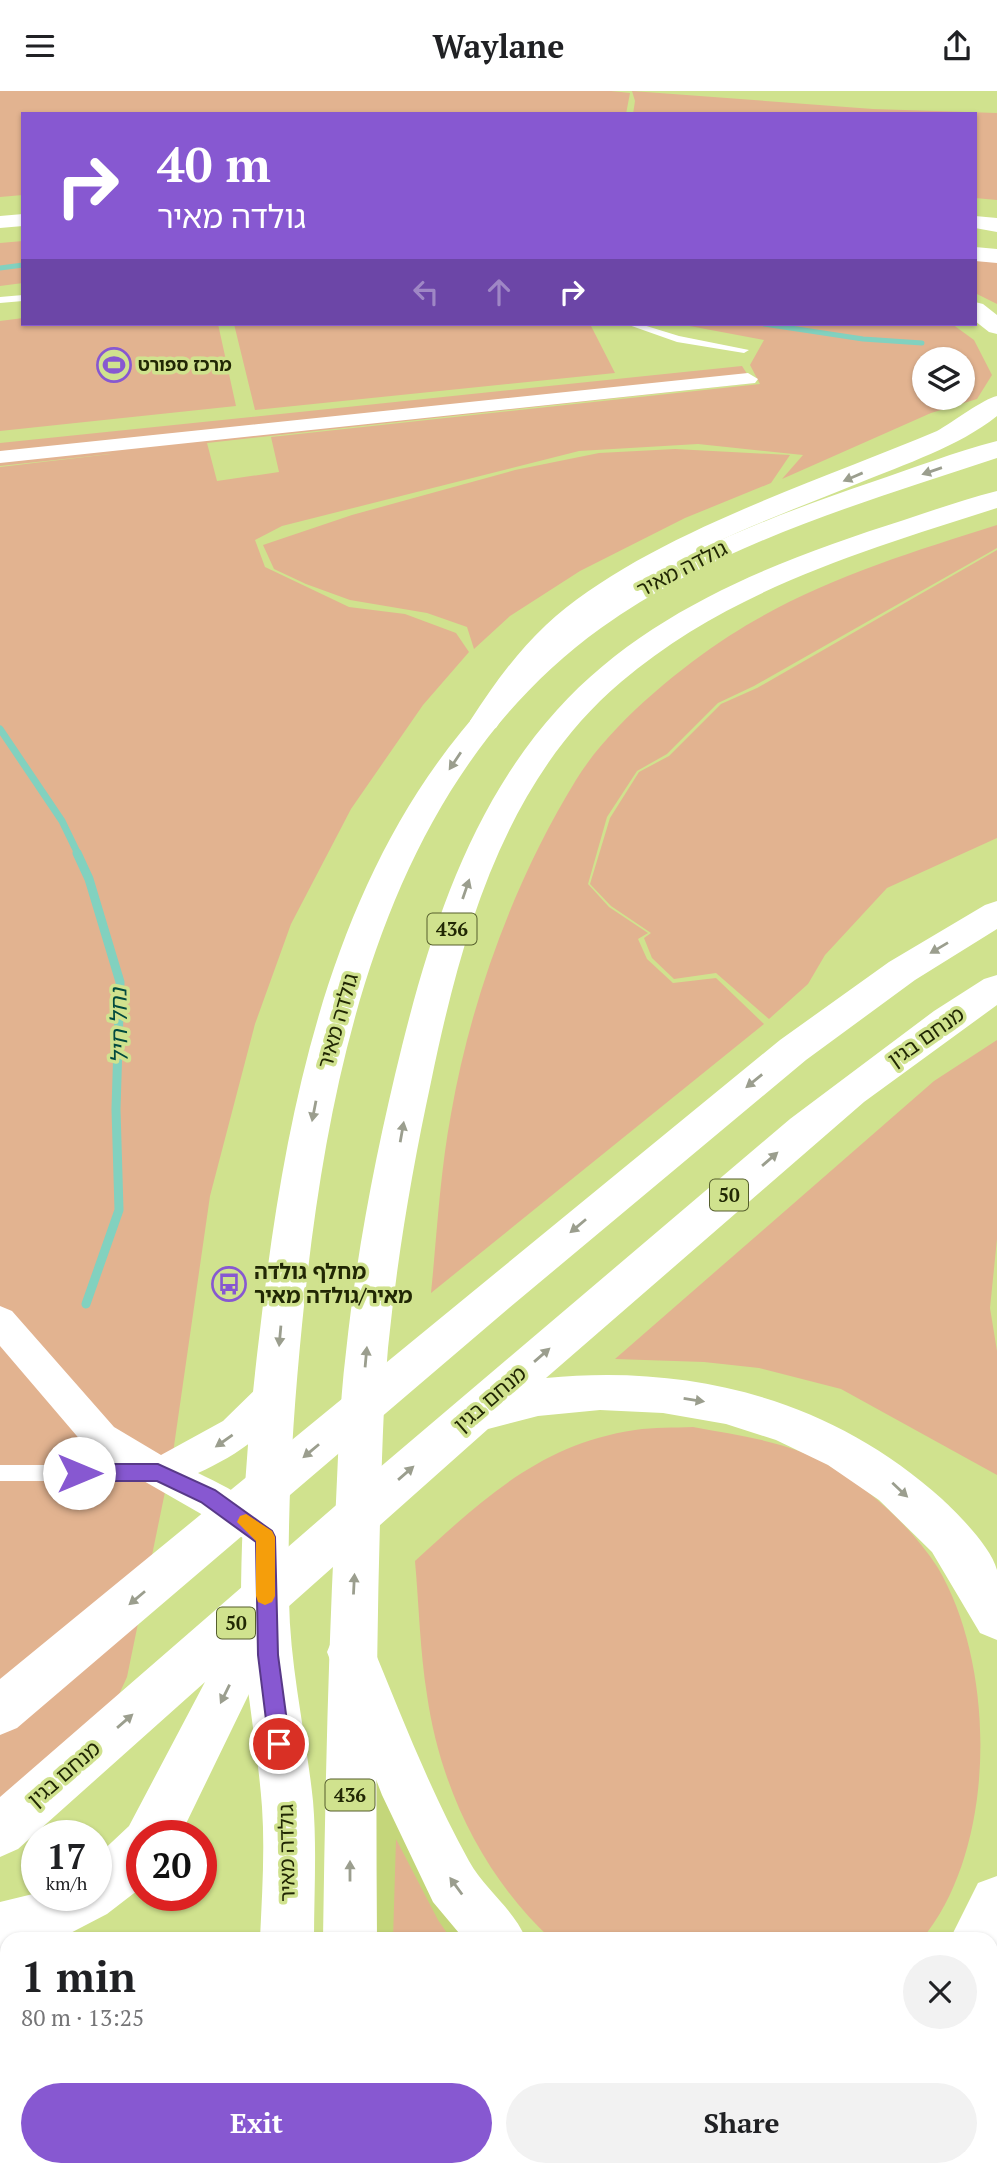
<!DOCTYPE html>
<meta charset="utf-8">
<style>
body{margin:0;font-family:"PT Serif","Noto Sans Hebrew",serif;background:#f2f2f2;color:#202124;height:100vh;display:flex;flex-direction:column;font-size:26px;white-space:nowrap}
*{box-sizing:border-box;margin:0}
p{font-size:23px;color:#757577}
.icon{flex:none;width:38px;height:38px;fill:none;stroke:currentColor;stroke-width:2;stroke-linecap:round;stroke-linejoin:round}
.map{position:relative;flex:1;overflow:hidden}
.side{position:absolute;left:0px;top:1841px;width:998px;height:245px;display:flex;flex-direction:column;background:#fff;border-radius:21px 21px 0 0;box-shadow:0 2px 5px #0004}
.side>*{flex:none}
.guide{position:absolute;left:21px;top:21px;width:956px;height:214px;border-radius:0px;box-shadow:0 2px 5px #0004;background:#8758d1;color:#fff;overflow:hidden}
.tools{position:absolute;left:912px;top:256px;display:grid;gap:14px}
.tools a{display:grid;place-items:center;width:63px;height:63px;border-radius:50%;background:#fff;box-shadow:0 2px 5px #0004;font-size:35px}
.speed{position:absolute;left:21px;top:1729px;display:flex;gap:14px;font-size:35px;font-weight:700;text-align:center}
.speed>*{display:grid;place-content:center;width:91px;height:91px;border-radius:50%;background:#fff;box-shadow:0 2px 5px #0004;line-height:1}
.speed small{font-size:18px;font-weight:400}
.speed .limit{border:10px solid #d22;background:#fff;color:#111}
.pin{position:absolute;display:grid;place-items:center;width:60px;height:60px;color:#fff;margin:-30px;border:4px solid #fff;border-radius:50%;box-shadow:0 2px 7px #0007}
.me{position:absolute;width:77px;margin:-38px;rotate:90deg;stroke-linejoin:round;filter:drop-shadow(0 0 5px #0008)}
.turn{display:flex;align-items:center;gap:24px;height:147px;padding:0 21px;font-size:32px}
.turn .icon{width:91px;height:91px;stroke-width:2.5}
.turn b{display:block;font-size:49px;line-height:60px}
.lanes{display:flex;align-items:center;height:66px;padding:0 21px;background:#0003;justify-content:center;gap:35px;direction:ltr}
.lanes .off{opacity:.35}
.round{display:grid;place-items:center;flex:none;width:74px;height:74px;border-radius:37px;background:#f2f2f2}
.headline{display:flex;align-items:center;justify-content:space-between;height:119px;padding:0 21px}
h1{font-size:42px;font-weight:700;line-height:52px}
.cta{display:flex;gap:14px;margin-top:auto;padding:14px 21px}
.cta a{flex:1;height:80px;border-radius:42px;background:#8758d1;color:#fff;font-size:28px;font-weight:700;line-height:80px;text-align:center}
.cta a+a{background:#f2f2f2;color:#202124}
header{display:flex;justify-content:space-between;align-items:center;height:91px;padding:0 21px;background:#fff;font-size:32px;font-weight:700}
.map>svg:first-child{display:block}
.built{fill:#c4d67a}
.green{fill:#e2b390;fill-rule:evenodd}
.lines{fill:none;stroke-linecap:round;stroke-linejoin:round}
.stream-far2{stroke:#82d1bf;stroke-width:5}
.stream-far1{stroke:#82d1bf;stroke-width:7}
.stream{stroke:#82d1bf;stroke-width:9}
.lane{fill:#fff;fill-rule:evenodd}
.street{fill:#fff;fill-rule:evenodd}
.primary{fill:#fff;fill-rule:evenodd}
.highway{fill:#fff;fill-rule:evenodd}
.oneway{fill:#9b9e8e}
.route{fill:#8758d1;stroke:#583988;stroke-width:2}
.slow{fill:#f59e0b}
.labels{text-anchor:middle;stroke-width:7;stroke-linejoin:round;paint-order:stroke}
.far-poi-label{font-size:18px;font-weight:bold;fill:#212704;stroke:#d0e28e;text-anchor:start}
.shield{fill:#d0e28e;stroke:#565f2d;stroke-width:2}
.shield-label{font-size:19px;font-weight:bold;fill:#212704}
.street-label{font-size:21px;fill:#212704;stroke:#d0e28e}
.poi-label{font-size:21px;font-weight:bold;fill:#212704;stroke:#d0e28e;text-anchor:start}
.water-label{font-size:23px;font-style:italic;fill:#004a3f;stroke:#d0e28e}
</style>
<header><svg class="icon" aria-label="menu" viewBox="0 0 24 24"><path d="M4 6h16M4 12h16M4 18h16"/></svg>Waylane<svg class="icon" aria-label="share" viewBox="0 0 24 24"><path d="M12 15V3M7 8l5-5 5 5M5 13v7h14v-7"/></svg></header>
<div class="map">
<svg width="997" height="2086" viewBox="0 0 997 2086">
<rect width="100%" height="100%" fill="#d0e28e"/>
<path class="built" d="M376,1679L465,1792L528,1848H375Z
M997,1875V2086H374V2079H990V1881Z"/>
<path class="green" d="M0,0H611L630,2L626,23H23V104L0,106Z
M632,0L873,18L997,22V109L975,107V23H633L635,10Z
M23,150V192L0,195V152Z
M975,167L997,170V213L975,202Z
M23,227V233H218L236,315L0,340V230Z
M234,233H590L615,282L255,319Z
M679,233H952L974,249L992,284L977,308L931,322L782,388L803,364L698,353L579,360L282,435L255,449L265,476L349,516L405,523L456,542L469,561L423,614L351,718L291,833L255,933L210,1105L173,1362L127,1586L100,1645L0,1719V376L119,362L0,375V352L742,275L753,292L207,352L217,390L279,381L271,346L760,293L750,274L764,249ZM924,268H962V306H924Z
M675,358L790,364L771,392L685,427L580,480L510,525L474,558L467,536L427,522L350,509L306,493L274,478L263,454L352,424L515,379L599,362Z
M997,434V457L754,595L718,612L667,663L637,680L607,726L588,793L609,816L648,842L638,848L647,868L673,892L716,887L764,933L431,1202C437,1143 440,1082 451,1023C471,908 515,788 576,689C609,635 677,579 729,545C811,492 905,463 997,434Z
M997,459V747L887,797L825,864L808,893L769,928L716,882L674,888L652,867L644,847L651,842L611,815L590,793L610,727L639,681L669,665L721,613L757,597Z
M997,949V1148L990,1217L997,1260V1384L841,1298L759,1277L704,1271L615,1268L934,990Z
M693,1336C741,1345 794,1351 835,1378C874,1402 913,1438 938,1477C997,1577 997,1758 922,1848H551C483,1785 440,1696 427,1604C420,1560 419,1515 415,1470C482,1409 540,1353 635,1339C654,1336 674,1337 693,1336Z
M396,1748L438,1829L451,1848H393Z
M997,1941V2064L991,2067L990,1948Z
M388,2079H509L510,2086H387Z
M668,2079H964L949,2086H722Z"/>
<g class="lines">
<path class="stream-far2" d="M0,177L23,174
M764,233L863,248L922,252"/>
<path class="stream-far1" d="M0,638L62,730L78,763"/>
<path class="stream" d="M77,762L89,788L120,891L116,1018L119,1119L86,1213"/>
<path class="lane" d="M23,204V210L0,212V206Z
M626,233H640L679,245L749,259L744,262L677,251Z
M0,1374H149L155,1376L158,1382L155,1388L149,1390H0Z"/>
<path class="street" d="M748,282L758,288L755,292L0,372V360Z
M0,1215L12,1220L114,1336L161,1364L223,1330L261,1293L274,1288L287,1293L292,1304C275,1340 233,1366 198,1382C222,1394 257,1409 269,1434L263,1446L250,1451L88,1358L0,1255Z"/>
<path class="primary" d="M997,350V367C861,412 719,453 601,537C383,694 327,983 302,1234C293,1325 287,1417 289,1509C290,1577 306,1643 313,1710C317,1756 314,1802 314,1848H260C262,1804 265,1760 262,1716C257,1648 242,1580 241,1511C241,1420 249,1329 260,1239C284,1031 326,807 461,641C475,625 488,606 503,591C610,489 734,438 872,391C913,377 955,361 997,350Z
M997,400V417C865,459 729,499 621,591C504,690 461,846 431,991C412,1079 397,1168 388,1257C383,1315 382,1373 380,1431C376,1570 376,1709 377,1848H323C325,1709 328,1569 335,1430C338,1374 339,1317 346,1261C357,1158 377,1056 402,955C432,835 472,713 557,619C647,519 778,469 904,429C934,419 965,408 997,400Z
M323,2079H381V2086H323Z"/>
<path class="highway" d="M23,123V135L0,137V125Z
M975,125L997,127V141L975,137Z
M975,156L997,158V172L975,170Z
M975,211L983,213L997,224V243L989,241L975,230Z
M997,305V325C958,356 905,373 859,392C760,432 648,471 568,545C539,571 518,604 496,637L485,640L474,637L470,630C492,596 516,562 546,534C641,446 817,391 937,340C953,331 983,308 997,305Z
M997,810V838L915,889L806,969L509,1217L17,1637L0,1644V1588L780,949L889,871L985,814Z
M997,884V914L864,1011L546,1287C692,1273 831,1308 942,1408C959,1424 991,1456 997,1479C997,1499 997,1528 997,1549L980,1542L932,1461L879,1409L828,1374L776,1349L726,1333L663,1322L600,1319L538,1325L488,1338L288,1516L282,1535L180,1745H142V1796L107,1823L59,1848H7V1863L0,1865V1811L37,1802L96,1804V1766L129,1735L205,1591L18,1758L0,1766V1706L372,1383L790,1028L934,920L984,888Z
M351,1538L368,1544C400,1621 429,1698 469,1770C485,1799 513,1817 526,1848H464L433,1811L382,1704L327,1561L334,1544Z
M997,1785V1865L990,1869V1848H950L978,1792Z
M0,1884L7,1886V1940L0,1938Z
M235,2079H294L297,2086H238Z"/>
</g>
<defs><path id="oneway-solid" d="M-6-.8H1V-3.2L6.5 0L1 3.2V.8H-6Z" transform="scale(1.75)"/></defs>
<g class="oneway">
<use href="#oneway-solid" transform="translate(932 380) rotate(161)"/>
<use href="#oneway-solid" transform="translate(853 386) rotate(157)"/>
<use href="#oneway-solid" transform="translate(455 670) rotate(124)"/>
<use href="#oneway-solid" transform="translate(466 798) rotate(-71)"/>
<use href="#oneway-solid" transform="translate(939 857) rotate(149)"/>
<use href="#oneway-solid" transform="translate(754 990) rotate(141)"/>
<use href="#oneway-solid" transform="translate(314 1020) rotate(101)"/>
<use href="#oneway-solid" transform="translate(402 1041) rotate(-80)"/>
<use href="#oneway-solid" transform="translate(770 1068) rotate(-41)"/>
<use href="#oneway-solid" transform="translate(578 1135) rotate(140)"/>
<use href="#oneway-solid" transform="translate(280 1245) rotate(95)"/>
<use href="#oneway-solid" transform="translate(542 1264) rotate(-41)"/>
<use href="#oneway-solid" transform="translate(366 1266) rotate(-85)"/>
<use href="#oneway-solid" transform="translate(694 1309) rotate(9)"/>
<use href="#oneway-solid" transform="translate(224 1350) rotate(145)"/>
<use href="#oneway-solid" transform="translate(311 1360) rotate(140)"/>
<use href="#oneway-solid" transform="translate(406 1382) rotate(-41)"/>
<use href="#oneway-solid" transform="translate(900 1399) rotate(43)"/>
<use href="#oneway-solid" transform="translate(354 1493) rotate(-87)"/>
<use href="#oneway-solid" transform="translate(137 1507) rotate(140)"/>
<use href="#oneway-solid" transform="translate(225 1603) rotate(116)"/>
<use href="#oneway-solid" transform="translate(125 1630) rotate(-41)"/>
<use href="#oneway-solid" transform="translate(350 1780) rotate(-90)"/>
<use href="#oneway-solid" transform="translate(456 1795) rotate(-126)"/>
</g>
<path class="route" d="M79,1373H158L215,1399L272,1440L275,1446L278,1564L290,1653L287,1661L279,1664L272,1661L269,1653L258,1564L256,1451L201,1411L157,1390H79L72,1388L70,1382L72,1376Z"/>
<path class="slow" d="M246,1423L272,1440L275,1446V1505L272,1511L265,1514L258,1511L256,1505V1450L237,1431L240,1425Z"/>
<defs>
<g id="stadium-ring" transform="scale(1.75)"><circle r="9.5" fill="#d0e28e" stroke="#8758d1" stroke-width="1.5"/><path d="M0-5a6.5 5 0 1 0 0 10a6.5 5 0 1 0 0-10ZM-3.5-1.8h7v3.6h-7Z" fill="#8758d1"/></g>
<g id="bus-ring" transform="scale(1.75)"><circle r="9.5" fill="#d0e28e" stroke="#8758d1" stroke-width="1.5"/><path d="M-5-6H5V4H4V6H2V4H-2V6H-4V4H-5ZM-3.5-4V0h7V-4ZM-3.5 1.2v1.5H-2V1.2ZM2 1.2v1.5H3.5V1.2Z" fill="#8758d1"/></g>
</defs>
<g fill-rule="evenodd">
<use href="#stadium-ring" x="114" y="274"/>
<use href="#bus-ring" x="229" y="1193"/>
</g>
<g class="labels">
<g class="far-poi-label">
<text x="138" y="280">מרכז ספורט</text>
</g>
<g class="shield">
<rect x="427.5" y="822.5" width="49" height="31" rx="5"/>
<rect x="710" y="1088.5" width="38" height="31" rx="5"/>
<rect x="217" y="1516.5" width="38" height="31" rx="5"/>
<rect x="325.5" y="1688.5" width="49" height="31" rx="5"/>
</g>
<g class="shield-label">
<text x="452" y="845">436</text>
<text x="729" y="1111">50</text>
<text x="236" y="1539">50</text>
<text x="350" y="1711">436</text>
</g>
<g class="street-label">
<text transform="translate(682 478) rotate(-27)" y="7">גולדה מאיר</text>
<text transform="translate(338 930) rotate(-74)" y="7">גולדה מאיר</text>
<text transform="translate(926 946) rotate(-35)" y="7">מנחם בגין</text>
<text transform="translate(490 1308) rotate(-41)" y="7">מנחם בגין</text>
<text transform="translate(64 1683) rotate(-41)" y="7">מנחם בגין</text>
<text transform="translate(287 1762) rotate(-91)" y="7">גולדה מאיר</text>
</g>
<g class="poi-label">
<text x="254" y="1188">מחלף גולדה<tspan x="254" dy="24">מאיר/גולדה מאיר</tspan></text>
</g>
<g class="water-label">
<text transform="translate(119 935) rotate(-91)" y="8">נחל חיל</text>
</g>
</g>
</svg>
<div class="tools">
<a><svg class="icon" aria-label="layers" viewBox="0 0 24 24"><path d="M12 4l9 5-9 5-9-5zM3 14l9 5 9-5"/></svg></a>
</div>
<div class="speed"><div>17<small>km/h</small></div><div class="limit">20</div></div>
<div class="pin" style="left:279px;top:1653px;background:#d93025"><svg class="icon" aria-label="arrive" viewBox="0 0 24 24"><path d="M6 21V4h12l-3 4 3 4H6"/></svg></div>
<svg class="me" style="left:79px;top:1382px" viewBox="-20 -20 40 40"><circle r="19" fill="#fff"/><path d="M0-13L10 11 0 6-10 11z" fill="#8758d1"/></svg>
<div class="guide">
<div class="turn"><svg class="icon" aria-label="right" viewBox="0 0 24 24"><path d="M7 20v-9h11M14 6l5 5-5 5"/></svg><div><b>40 m</b>גולדה מאיר</div></div>
<div class="lanes"><svg class="icon off" aria-label="left" viewBox="0 0 24 24"><path d="M17 20v-9H6M10 6l-5 5 5 5"/></svg><svg class="icon off" aria-label="ahead" viewBox="0 0 24 24"><path d="M12 20V5M6 11l6-6 6 6"/></svg><svg class="icon" aria-label="right" viewBox="0 0 24 24"><path d="M7 20v-9h11M14 6l5 5-5 5"/></svg></div>
</div>
<section class="side">
<div class="headline"><div><h1>1 min</h1><p>80 m · 13:25</p></div><a class="round"><svg class="icon" aria-label="close" viewBox="0 0 24 24"><path d="M6 6l12 12M18 6L6 18"/></svg></a></div>
<div class="cta"><a>Exit</a><a>Share</a></div>
</section>
</div>
